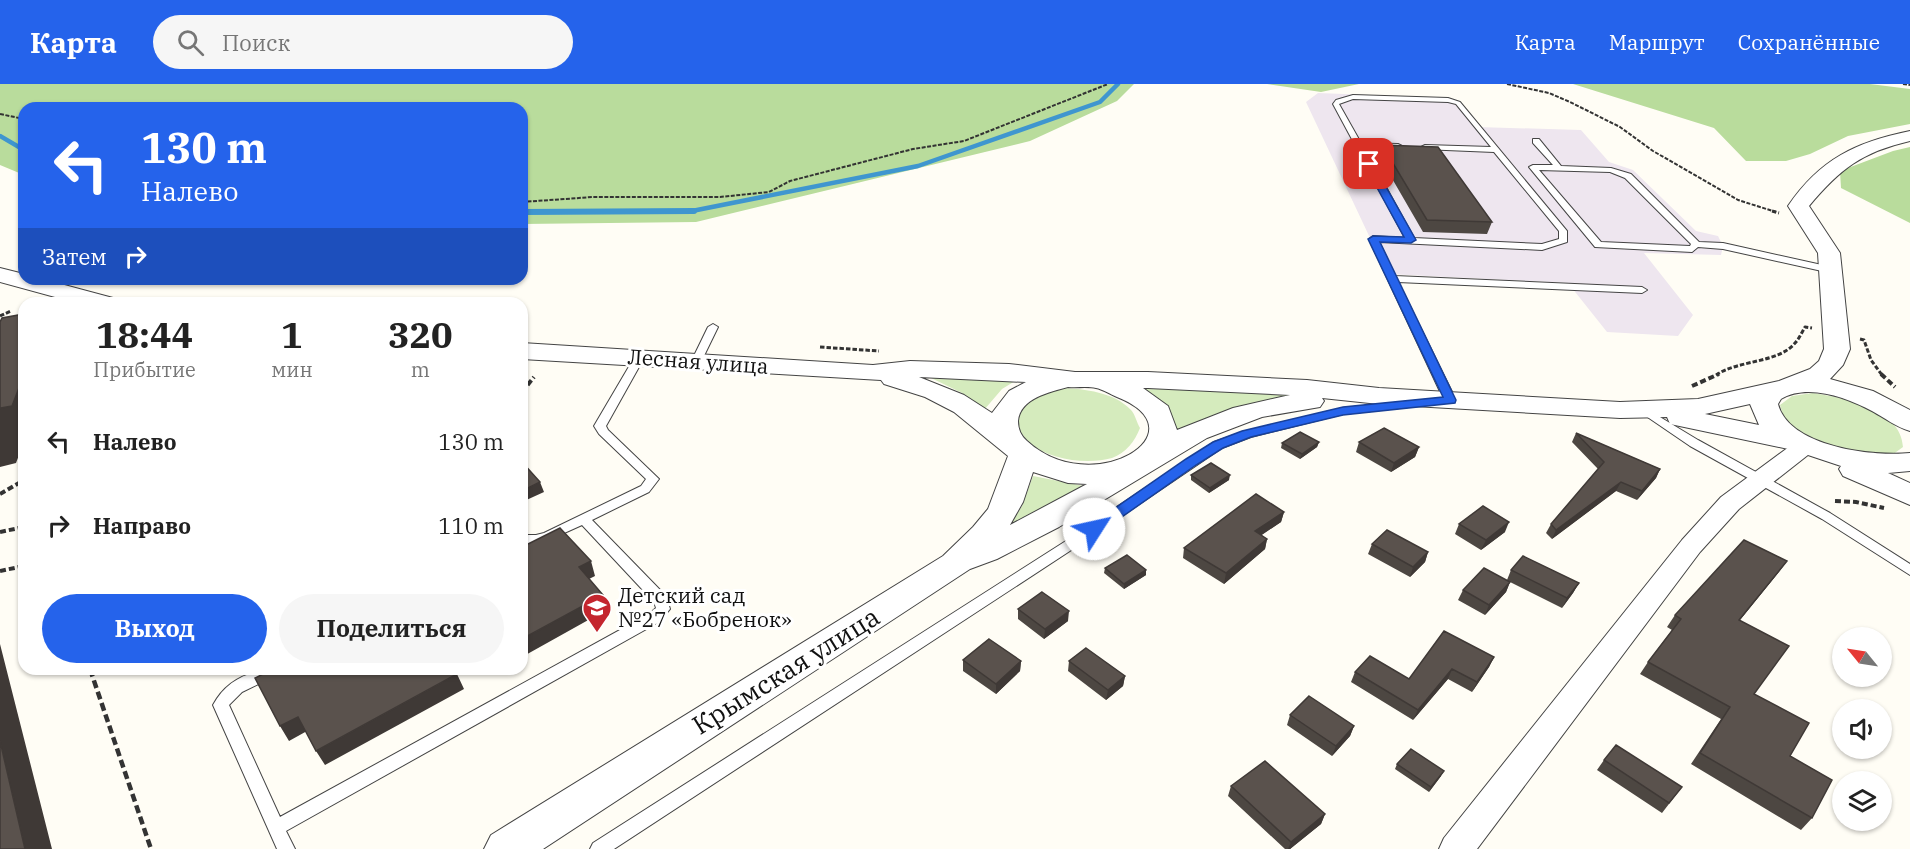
<!DOCTYPE html>
<html lang="ru">
<meta charset="utf-8">
<style>
body{margin:0;font-family:"IBM Plex Serif",serif;background:#f6f6f6;color:#222;height:100vh;display:flex;flex-direction:column;font-size:22px;white-space:nowrap}
*{box-sizing:border-box;margin:0}
p{font-size:20px;color:#767676}
.icon{flex:none;width:33px;height:33px;fill:none;stroke:currentColor;stroke-width:2;stroke-linecap:round;stroke-linejoin:round}
.map{position:relative;flex:1;overflow:hidden}
.drawer{position:absolute;left:18px;top:213px;width:510px;height:378px;display:flex;flex-direction:column;background:#fff;border-radius:18px;box-shadow:0 2px 4px #0004}
.drawer>*{flex:none}
.guide{position:absolute;left:18px;top:18px;width:510px;height:183px;border-radius:18px;box-shadow:0 2px 4px #0004;background:#2563eb;color:#fff;overflow:hidden}
.needle{width:39px;rotate:300deg}
.buttons{position:absolute;left:1832px;top:543px;display:grid;gap:12px}
.buttons a{display:grid;place-items:center;width:60px;height:60px;border-radius:50%;background:#fff;box-shadow:0 2px 4px #0004;font-size:30px}
.pin{position:absolute;display:grid;place-items:center;width:51px;height:51px;color:#fff;margin:-26px;border-radius:12px;box-shadow:0 3px 9px #0006}
.me{position:absolute;width:66px;margin:-33px;rotate:55deg;stroke-linejoin:round;filter:drop-shadow(0 0 4px #0008)}
.turn{display:flex;align-items:center;gap:21px;height:126px;padding:0 24px;font-size:27px}
.turn .icon{width:78px;height:78px;stroke-width:2.5}
.turn b{display:block;font-size:42px;line-height:51px}
.then{display:flex;align-items:center;height:57px;padding:0 24px;background:#0003;gap:12px;font-size:22px}
.eta{display:flex;justify-content:space-evenly;align-items:center;height:102px;text-align:center}
.eta b{font-size:36px;font-weight:700;line-height:42px}
.action{display:flex;gap:12px;margin-top:auto;padding:12px 24px}
.action a{flex:1;height:69px;border-radius:36px;background:#2563eb;color:#fff;font-size:24px;font-weight:700;line-height:69px;text-align:center}
.action a+a{background:#f6f6f6;color:#222}
ul{padding:0;list-style:none}
li{display:flex;align-items:center;gap:18px;height:84px;padding:0 24px}
li div{flex:1}
li b{display:block;font-size:22px}
li em{font-style:normal}
header{display:flex;align-items:center;gap:36px;box-sizing:border-box;height:84px;padding:0 30px;background:#2563eb;color:#fff}
header strong{font-size:28px}
nav{display:flex;gap:33px;margin-inline-start:auto;font-size:21px}
.search{width:420px;height:54px;background:#f6f6f6;display:flex;align-items:center;gap:15px;box-sizing:border-box;padding:0 21px;border-radius:33px;color:#767676;font-size:22px}
.map>svg:first-child{display:block}
.industrial{fill:#eee6ef}
.green{fill:#d5ebbd}
.forest{fill:#b9dc9c}
.lines{fill:none;stroke-linecap:round;stroke-linejoin:round}
.stream-far1{stroke:#3f96cf;stroke-width:4.5}
.stream{stroke:#3f96cf;stroke-width:6}
.service-casing{stroke:#444;stroke-width:2}
.minor-casing{stroke:#444;stroke-width:2}
.tertiary-casing{stroke:#444;stroke-width:2}
.path-far3{stroke:#333;stroke-width:2;stroke-dasharray:4 1.5;stroke-linecap:butt}
.path-far2{stroke:#333;stroke-width:3;stroke-dasharray:4.5 2;stroke-linecap:butt}
.path-far1{stroke:#333;stroke-width:4;stroke-dasharray:6 3;stroke-linecap:butt}
.path{stroke:#333;stroke-width:4.5;stroke-dasharray:8 4;stroke-linecap:butt}
.service{fill:#fff;fill-rule:evenodd}
.minor{fill:#fff;fill-rule:evenodd}
.tertiary{fill:#fff;fill-rule:evenodd}
.wall{fill:#4d4742}
.shaded-wall{fill:#3f3936}
.building{fill:#5a524d;stroke:#3f3936;stroke-width:1.5}
.route{fill:#2563eb;stroke:#184099;stroke-width:1.5}
.labels{text-anchor:middle;stroke-width:6;stroke-linejoin:round;paint-order:stroke}
.street-label{font-size:21px;fill:#111;stroke:#fff}
.poi-label{font-size:21px;fill:#111;stroke:#fff;text-anchor:start}
.near-street-label{font-size:26px;fill:#111;stroke:#fff}
</style>
<header>
<strong>Карта</strong>
<div class="search"><svg class="icon" aria-label="search" viewBox="0 0 24 24"><circle cx="10" cy="10" r="6"/><path d="M15 15l6 6"/></svg>Поиск</div>
<nav><a>Карта</a><a>Маршрут</a><a>Сохранённые</a></nav>
</header>
<div class="map">
<svg width="1910" height="765" viewBox="0 0 1910 765">
<rect width="100%" height="100%" fill="#fffdf5"/>
<path class="industrial" d="M1318,9L1449,14L1457,17L1477,43L1581,46L1609,78L1633,86L1696,147L1718,152L1723,162L1721,171L1644,169L1693,231L1678,252L1607,248L1568,199L1387,190L1306,18Z"/>
<path class="green" d="M925,291L1020,294L1002,305L984,326L962,309Z
M1138,302L1319,309L1235,323L1176,350Z
M1062,304C1085,305 1114,308 1131,326C1135,330 1137,339 1140,344C1135,357 1126,369 1112,374C1088,381 1049,376 1030,359C1025,355 1022,349 1018,345L1020,327L1037,312Z
M1813,309C1844,314 1901,324 1903,363L1892,371L1834,365L1806,353L1784,335L1780,321L1792,312Z
M1033,392L1084,402L1006,447L1022,422Z"/>
<path class="forest" d="M0,0H1134L1117,17L1030,57L696,138L522,140V24H24V91L0,81Z
M1267,0H1359L1321,8Z
M1573,0H1870L1910,5V40L1848,52L1810,70L1786,77H1746L1714,44Z
M1910,63V139L1841,104L1840,87L1893,67Z"/>
<g class="lines">
<path class="stream-far1" d="M0,52L24,66
M522,128L692,127L918,82L1100,18L1118,0"/>
<path class="stream" d="M522,128L694,127"/>
<g class="service-casing">
<path id="service" d="M1353,11L1448,14L1460,18L1567,147V158L1542,166L1379,158L1395,192L1642,203L1647,206L1642,209L1398,198L1456,316L1450,319H1440L1438,317L1443,314L1369,155L1373,152L1405,154L1333,20L1336,16ZM1353,15L1448,18L1456,20L1491,63L1425,61L1421,63L1422,65L1494,68L1559,147V155L1542,160L1414,154L1364,63L1398,64L1402,62L1398,60L1361,59L1339,20Z
M1533,55H1539L1561,82L1611,84L1631,90L1699,158L1723,159L1831,183L1836,186L1831,189L1723,165L1698,163L1692,168L1595,163L1529,83L1533,81H1553L1533,59ZM1539,86L1610,88L1625,94L1691,160L1690,162L1601,158Z
M713,240L718,243L701,278L700,280H692L691,278L708,243Z
M639,271L644,274L606,342L608,346L659,395L649,408L592,436L666,512L670,525L659,538L286,747L295,765H277L213,621C228,593 254,585 283,585L281,589L242,608L229,621L280,733L649,530L656,524L654,518L582,441L542,459H522V451H536L544,449L641,402L646,395L599,350L594,342L634,274Z
M1414,317L1420,320L1418,322L1343,330L1251,353L1222,364L1079,461L614,765H590L593,759L1069,455L1214,358L1243,348L1343,324Z
M1650,327L1698,356L1830,429L1910,480V491L1822,435L1690,362L1646,332L1644,330L1646,328Z"/>
</g>
<g class="minor-casing">
<path id="minor" d="M1805,355L1813,357L1817,362L1813,367L1739,425L1700,468L1477,765H1439L1444,754L1682,456L1721,413L1797,357Z"/>
</g>
<g class="tertiary-casing">
<path id="tertiary" d="M1910,47V57C1862,68 1840,85 1809,122L1840,169L1850,265L1843,281L1830,295L1873,307L1910,326V347C1896,343 1885,334 1872,327C1847,314 1808,299 1781,315L1778,320C1789,363 1874,373 1910,369V387L1888,389L1910,399V421L1843,392L1839,385L1841,382L1793,366L1670,340L1667,333L1620,334L1379,320L1322,314L1324,317L1320,323L1262,333L1207,354L1059,443L997,475L970,485L543,765H484L491,751L943,472L973,443L988,425L1008,372L954,328L925,313L884,300L881,296L522,275V259L873,281L910,277L1009,280L1075,288H1148L1307,296L1379,304L1620,318L1698,315L1779,297L1810,285L1819,277L1824,265L1818,169L1788,122C1820,75 1856,58 1910,47ZM919,293L1026,298L1009,307L992,329L964,311ZM1068,303C1077,304 1087,302 1096,304C1102,305 1110,310 1117,313C1205,348 1092,417 1027,357C1021,352 1018,345 1018,337C1020,314 1050,308 1068,303ZM1143,304H1148L1290,311L1233,324L1177,346L1168,322ZM1750,320L1759,341L1705,330ZM1033,388L1068,399L1087,400L1010,441L1023,418Z
M0,184L24,190V195H42L113,214L116,219H77L0,198Z"/>
</g>
<path class="path-far3" d="M1507,0L1549,9L1570,18L1620,43L1653,67L1738,116L1776,128
M1903,0L1910,1
M0,30L24,35
M522,118L593,113H720L769,108L790,97L913,65L964,57L1108,0"/>
<path class="path-far2" d="M1772,127L1779,129
M0,232L11,227
M1860,255L1864,256L1871,276L1882,291
M820,263L879,267
M1716,291C1738,276 1779,279 1795,259C1799,255 1802,248 1805,243L1812,244"/>
<path class="path-far1" d="M1881,290L1895,303
M1692,302L1719,290
M522,308L534,293
M0,410L24,396
M1835,417L1856,418L1884,424
M0,448L24,443
M0,487L24,482"/>
<path class="path" d="M90,585L151,765"/>
<use href="#service" class="service"/>
<use href="#minor" class="minor"/>
<use href="#tertiary" class="tertiary"/>
</g>
<path class="wall" d="M1382,61L1492,138L1487,150L1423,148L1379,72Z
M1576,349L1660,385L1656,394L1637,416L1616,407L1552,455L1546,449L1551,440L1598,385L1572,358Z
M1319,358L1317,363L1300,375L1281,364L1282,359Z
M1359,358L1419,363L1415,373L1391,388L1356,368Z
M1191,391L1229,396L1209,409L1191,396Z
M1284,428L1281,438L1261,451L1267,455L1265,465L1224,500L1183,474L1184,464Z
M1459,440L1505,448L1481,466L1455,450Z
M1372,460L1428,468L1425,478L1410,493L1368,470Z
M1787,477L1778,489L1740,536L1754,610L1790,672L1812,734L1801,746L1691,680L1721,635L1640,590L1648,578L1672,546L1667,543L1675,531Z
M1105,484L1146,491L1124,505L1104,489Z
M1511,486L1579,499L1573,509L1562,524L1510,498L1506,508L1485,531L1458,516L1463,506L1507,496Z
M1018,525L1068,537L1044,555L1018,535Z
M1494,573L1489,583L1472,608L1448,595L1413,636L1351,598L1355,588L1409,595Z
M963,576L1021,577L1020,587L996,610L963,587Z
M1069,577L1125,592L1123,602L1106,616L1068,587Z
M1290,631L1354,642L1350,652L1332,672L1287,641Z
M1604,676L1682,703L1662,729L1597,686Z
M1397,680L1441,692L1429,708L1395,685Z
M1231,702L1325,730L1321,740L1290,765H1285L1228,712Z"/>
<path class="shaded-wall" d="M24,302V358L16,379L0,383V325L19,304Z
M1319,358L1317,363L1300,375L1302,370Z
M1419,363L1415,373L1391,388L1394,379Z
M1660,385L1656,394L1637,416L1642,407Z
M1230,391L1229,396L1209,409L1210,404Z
M540,398L544,408L522,418V407Z
M1621,398L1616,407L1552,455L1556,446Z
M1284,428L1281,438L1253,457L1255,447Z
M1509,438L1505,448L1481,466L1486,456Z
M1267,455L1265,465L1224,500L1226,489Z
M1428,468L1425,478L1410,493L1413,483Z
M591,477L595,492L583,498L579,483Z
M1787,477L1778,489L1730,548L1739,536Z
M1146,486V491L1124,505V500Z
M1510,498L1506,508L1485,531L1489,521Z
M1579,499L1573,509L1562,524L1567,514Z
M603,511L608,525L522,573V555Z
M1069,527L1068,537L1044,555L1045,545Z
M0,560L52,765H25L0,657Z
M1494,573L1489,583L1472,608L1477,598Z
M1021,577L1020,587L996,610V600Z
M1452,585L1448,595L1413,636L1418,626Z
M457,590L464,605L325,681L316,667Z
M1125,592L1123,602L1106,616L1108,606Z
M298,633L307,647L289,657L280,642Z
M1354,642L1350,652L1332,672L1336,662Z
M1444,687L1441,692L1429,708L1431,703Z
M1325,730L1321,740L1290,765H1288L1291,758Z"/>
<path class="building" d="M1382,61L1438,63L1492,138L1427,136Z
M24,230V302L23,303L19,304L12,322L1,324L0,325V238L2,234Z
M1384,344L1419,363L1394,379L1359,358Z
M1300,348L1319,358L1302,370L1282,359Z
M1576,349L1660,385L1642,407L1621,398L1556,446L1551,440L1604,378Z
M522,378L540,398L522,407Z
M1211,379L1230,391L1210,404L1191,391Z
M1256,410L1284,428L1255,447L1267,455L1226,489L1184,464Z
M1483,422L1509,438L1486,456L1459,440Z
M560,444L591,477L579,483L603,511L522,555V463Z
M1387,446L1428,468L1413,483L1372,460Z
M1744,456L1787,477L1739,536L1789,562L1754,610L1809,639L1790,672L1832,696L1812,734L1700,669L1730,623L1648,578L1681,535L1675,531Z
M1127,471L1146,486L1124,500L1105,484Z
M1523,472L1579,499L1567,514L1511,486Z
M1484,484L1510,498L1489,521L1463,506Z
M1042,508L1069,527L1045,545L1018,525Z
M1444,547L1494,573L1477,598L1452,585L1418,626L1355,588L1370,572L1409,595Z
M989,555L1021,577L996,600L963,576Z
M1086,564L1125,592L1108,606L1069,577Z
M273,585H454L457,590L316,667L298,633L280,642L255,594Z
M1309,612L1354,642L1336,662L1290,631Z
M0,657L25,765H0Z
M1616,661L1682,703L1669,719L1604,676Z
M1411,665L1444,687L1431,703L1397,680Z
M1265,677L1325,730L1291,758L1231,702Z"/>
<path class="route" d="M1366,78L1373,80L1416,156L1411,159L1380,158L1456,316L1455,319L1343,331L1251,353L1223,364L1196,381L1099,449H1089L1086,445L1089,442L1186,375L1213,358L1242,347L1343,323L1443,313L1368,155L1373,152L1404,153L1364,80Z"/>
<defs>
<g id="school-pin" transform="scale(1.5)"><path d="M0 17L-7.5 6A9.5 9.5 0 1 1 7.5 6Z" fill="#c4262e" stroke="#fff"/><path d="M0-5L7-2L0 1L-7-2ZM-4 1L0 2.5L4 1V4Q0 6-4 4Z" fill="#fff"/></g>
</defs>
<g fill-rule="evenodd">
<use href="#school-pin" x="597" y="524"/>
</g>
<g class="labels">
<g class="street-label">
<text transform="translate(698 278) rotate(4)" y="7">Лесная улица</text>
</g>
<g class="poi-label">
<text x="618" y="519">Детский сад<tspan x="618" dy="24">№27 «Бобренок»</tspan></text>
</g>
<g class="near-street-label">
<text transform="translate(786 587) rotate(-32)" y="9">Крымская улица</text>
</g>
</g>
</svg>
<div class="buttons">
<a><svg class="needle" viewBox="-14 -14 28 28"><path d="M0-13l5 13h-10z" fill="#e53935"/><path d="M0 13l5-13h-10z" fill="#767676"/></svg></a>
<a><svg class="icon" aria-label="sound" viewBox="0 0 24 24"><path d="M4 9h4l5-4v14l-5-4H4zM17 9q2 3 0 6"/></svg></a>
<a><svg class="icon" aria-label="layers" viewBox="0 0 24 24"><path d="M12 4l9 5-9 5-9-5zM3 14l9 5 9-5"/></svg></a>
</div>
<div class="pin" style="left:1369px;top:80px;background:#d93025"><svg class="icon" aria-label="arrive" viewBox="0 0 24 24"><path d="M6 21V4h12l-3 4 3 4H6"/></svg></div>
<svg class="me" style="left:1094px;top:445px" viewBox="-20 -20 40 40"><circle r="19" fill="#fff"/><path d="M0-13L10 11 0 6-10 11z" fill="#2563eb"/></svg>
<div class="guide">
<div class="turn"><svg class="icon" aria-label="left" viewBox="0 0 24 24"><path d="M17 20v-9H6M10 6l-5 5 5 5"/></svg><div><b>130 m</b>Налево</div></div>
<div class="then">Затем<svg class="icon" aria-label="right" viewBox="0 0 24 24"><path d="M7 20v-9h11M14 6l5 5-5 5"/></svg></div>
</div>
<section class="drawer">
<div class="eta">
<div><b>18:44</b><p>Прибытие</p></div>
<div><b>1</b><p>мин</p></div>
<div><b>320</b><p>m</p></div>
</div>
<ul>
<li><svg class="icon" aria-label="left" viewBox="0 0 24 24"><path d="M17 20v-9H6M10 6l-5 5 5 5"/></svg><div><b>Налево</b></div><em>130 m</em></li>
<li><svg class="icon" aria-label="right" viewBox="0 0 24 24"><path d="M7 20v-9h11M14 6l5 5-5 5"/></svg><div><b>Направо</b></div><em>110 m</em></li>
</ul>
<div class="action"><a>Выход</a><a>Поделиться</a></div>
</section>
</div>
